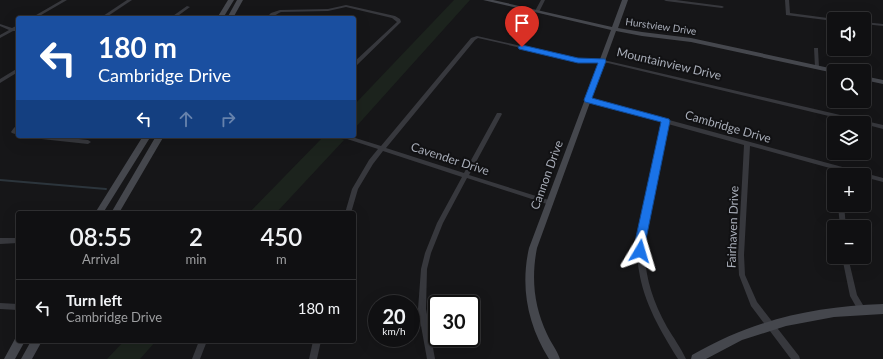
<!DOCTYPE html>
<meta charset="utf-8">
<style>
body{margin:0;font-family:Lato,sans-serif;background:#1e1e20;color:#f1f3f6;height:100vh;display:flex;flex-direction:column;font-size:15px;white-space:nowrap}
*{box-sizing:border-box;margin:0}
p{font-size:13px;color:#9c9d9f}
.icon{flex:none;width:22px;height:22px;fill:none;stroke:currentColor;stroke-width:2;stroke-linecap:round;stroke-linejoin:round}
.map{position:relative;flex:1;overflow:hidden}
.details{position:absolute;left:16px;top:211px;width:340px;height:132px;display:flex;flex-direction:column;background:#101012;border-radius:4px;box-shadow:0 4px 16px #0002,0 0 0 1px #303032}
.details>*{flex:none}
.top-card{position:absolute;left:16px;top:16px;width:340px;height:122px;border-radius:4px;box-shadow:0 4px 16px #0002,0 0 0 1px #303032;background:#1a4fa0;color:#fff;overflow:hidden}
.buttons{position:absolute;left:827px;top:12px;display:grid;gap:8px}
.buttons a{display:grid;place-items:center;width:44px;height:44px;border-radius:4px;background:#101012;box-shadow:0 4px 16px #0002,0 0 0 1px #303032;font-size:20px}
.speed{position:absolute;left:368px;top:295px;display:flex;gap:8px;font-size:20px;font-weight:700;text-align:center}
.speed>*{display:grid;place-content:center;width:52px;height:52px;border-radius:50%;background:#101012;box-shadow:0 4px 16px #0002,0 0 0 1px #303032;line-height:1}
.speed small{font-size:10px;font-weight:400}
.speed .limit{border:2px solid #111;border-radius:6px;background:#fff;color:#111}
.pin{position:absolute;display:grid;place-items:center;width:34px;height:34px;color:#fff;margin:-41px -17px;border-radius:50% 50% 50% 0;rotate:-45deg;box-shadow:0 0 4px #0007}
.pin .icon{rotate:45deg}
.me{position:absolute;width:44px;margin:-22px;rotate:7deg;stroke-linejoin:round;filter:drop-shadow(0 0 3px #0008)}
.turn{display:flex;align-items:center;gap:14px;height:84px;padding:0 16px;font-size:18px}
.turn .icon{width:52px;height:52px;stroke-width:2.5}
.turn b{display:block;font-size:28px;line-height:34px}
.lanes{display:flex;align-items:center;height:38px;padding:0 16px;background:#0003;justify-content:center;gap:20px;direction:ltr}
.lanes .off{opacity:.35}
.eta{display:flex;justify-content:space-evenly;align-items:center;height:68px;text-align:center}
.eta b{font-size:24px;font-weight:600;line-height:28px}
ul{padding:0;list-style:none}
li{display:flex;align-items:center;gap:12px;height:56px;padding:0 16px;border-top:1px solid #303032}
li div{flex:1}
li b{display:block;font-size:15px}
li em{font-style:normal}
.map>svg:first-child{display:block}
.green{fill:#1c231d}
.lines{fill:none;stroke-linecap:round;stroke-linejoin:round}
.stream{stroke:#2c353c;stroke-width:2}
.street{fill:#37383d;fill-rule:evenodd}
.secondary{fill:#45474d;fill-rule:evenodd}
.route{fill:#1a73e8;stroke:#114b97}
.labels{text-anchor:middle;stroke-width:4;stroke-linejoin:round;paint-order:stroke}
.far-street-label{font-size:10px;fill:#a8adb8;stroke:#111113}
.street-label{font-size:12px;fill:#a8adb8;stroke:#111113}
</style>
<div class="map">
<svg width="883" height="359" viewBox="0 0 883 359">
<rect width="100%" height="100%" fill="#161618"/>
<path class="green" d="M454,0H470L354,129V105Z
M324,136H333L344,140L276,213H249Z
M124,341H156L140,359H107Z"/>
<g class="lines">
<path class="stream" d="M0,180L106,189"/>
<path class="street" d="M62,0H67L36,18H31Z
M127,0H132L105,18H100Z
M541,0H545L539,12H535V11Z
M664,0H676L722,6L724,7L722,8L666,1Z
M785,0H789L790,13L835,19H834V21L786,15Z
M346,5L395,16L400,19L401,22L356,66H354V62L397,22L392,18L346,7L328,11L281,12C275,15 272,18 266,18L271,13L280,10L328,9Z
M187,6L190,7L175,18H170Z
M864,22L883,24V26L864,24Z
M0,24L12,28L18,25V28L16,29V31H13L0,38V35L9,30L0,26Z
M477,36L578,59L608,61L883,125V129L864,124V123H858L608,63L578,61L478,38L475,40L386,148L464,173L497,113H501L502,114L469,175L552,201L553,203L552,205H550L467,178L443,223L431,253L427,269L426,309L435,359H427L418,309L421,269L425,253L437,223L462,177L383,151L373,164L358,189L351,213H345L352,189L369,160L378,149L341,137L340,136H349L381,146L471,38Z
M814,48H818V49L819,67L817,69L815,67Z
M18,68V72L0,83V79Z
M588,98L883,178V182L864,177V175H855L750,146L744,255L745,275L757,302L799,356L800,359H791L751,306L739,275L738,255L744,145L668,124L644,237C644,272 650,296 667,327C673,337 681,348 686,359H678C661,332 644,303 639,271C637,260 637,248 638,237L663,122L586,101L585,100Z
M18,125V135L12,133L11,132C13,129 15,126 18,125Z
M29,136H51L88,140L91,142L88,144L32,138Z
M838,205H844L846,227H840Z
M0,238H16L18,239V243L0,244Z
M842,257H848L857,295L866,310L865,312L862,313L859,312L850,296Z
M0,303L18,304V310L0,309Z
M199,341H207L200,359H192Z
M313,341H321L317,359H309Z"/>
<path class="secondary" d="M228,0H234L223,18H217Z
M237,0H243L233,18H227Z
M483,0H493L612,27L622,0H628L618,28L642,32L691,38L834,69L837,71H834V73L691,42L642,36L616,31L537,248C531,278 534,307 547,334C551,343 557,350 560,359H549C528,325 520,288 529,248L611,30Z
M864,76L883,80V84L864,80Z
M143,136H151L103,213H95Z
M156,136H164L119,213H111Z
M883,304V314L834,317L786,326L742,340L706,359H691L692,355C755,319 812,307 883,304Z
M16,337H18V341H25L15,359H4Z
M31,341H42L32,359H21Z"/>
</g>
<path class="route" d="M522,45L578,58L605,59L606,61L592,98L669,119L670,121L643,254L640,255L636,254L635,251L636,237L661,122L585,102L584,100L598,63H578L519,49L518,47Z"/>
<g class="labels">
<g class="far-street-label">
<text transform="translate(661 26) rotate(8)" y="4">Hurstview Drive</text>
</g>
<g class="street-label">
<text transform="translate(669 64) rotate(13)" y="4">Mountainview Drive</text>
<text transform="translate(728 127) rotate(16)" y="4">Cambridge Drive</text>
<text transform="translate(450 159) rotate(18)" y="4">Cavender Drive</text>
<text transform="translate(547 175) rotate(-70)" y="4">Cannon Drive</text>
<text transform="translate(733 227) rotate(-88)" y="4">Fairhaven Drive</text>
</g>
</g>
</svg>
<div class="buttons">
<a><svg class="icon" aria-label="sound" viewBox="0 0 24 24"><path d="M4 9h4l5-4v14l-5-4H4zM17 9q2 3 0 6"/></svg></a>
<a><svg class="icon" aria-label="search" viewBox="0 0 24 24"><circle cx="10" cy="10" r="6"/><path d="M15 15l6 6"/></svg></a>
<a><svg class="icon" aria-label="layers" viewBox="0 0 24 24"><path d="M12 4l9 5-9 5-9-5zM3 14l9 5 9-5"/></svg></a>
<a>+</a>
<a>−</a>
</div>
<div class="speed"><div>20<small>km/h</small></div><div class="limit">30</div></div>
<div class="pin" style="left:522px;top:47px;background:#d93025"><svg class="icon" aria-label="arrive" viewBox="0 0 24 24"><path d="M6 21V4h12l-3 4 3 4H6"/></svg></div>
<svg class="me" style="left:640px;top:251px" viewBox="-20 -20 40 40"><path d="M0-17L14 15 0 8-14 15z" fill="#1a73e8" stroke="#fff" stroke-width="4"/></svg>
<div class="top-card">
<div class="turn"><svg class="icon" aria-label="left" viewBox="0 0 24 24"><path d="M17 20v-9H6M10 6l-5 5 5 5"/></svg><div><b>180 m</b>Cambridge Drive</div></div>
<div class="lanes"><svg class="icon" aria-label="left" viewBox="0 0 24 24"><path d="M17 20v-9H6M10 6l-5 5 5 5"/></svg><svg class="icon off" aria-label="ahead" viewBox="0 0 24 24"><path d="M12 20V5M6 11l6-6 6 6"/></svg><svg class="icon off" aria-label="right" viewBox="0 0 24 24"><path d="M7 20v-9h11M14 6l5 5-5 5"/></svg></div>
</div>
<section class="details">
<div class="eta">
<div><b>08:55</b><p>Arrival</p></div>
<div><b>2</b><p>min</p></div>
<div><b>450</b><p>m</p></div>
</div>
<ul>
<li><svg class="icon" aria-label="left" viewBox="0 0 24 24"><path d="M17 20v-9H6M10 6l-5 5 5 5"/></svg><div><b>Turn left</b><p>Cambridge Drive</p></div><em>180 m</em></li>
</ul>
</section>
</div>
